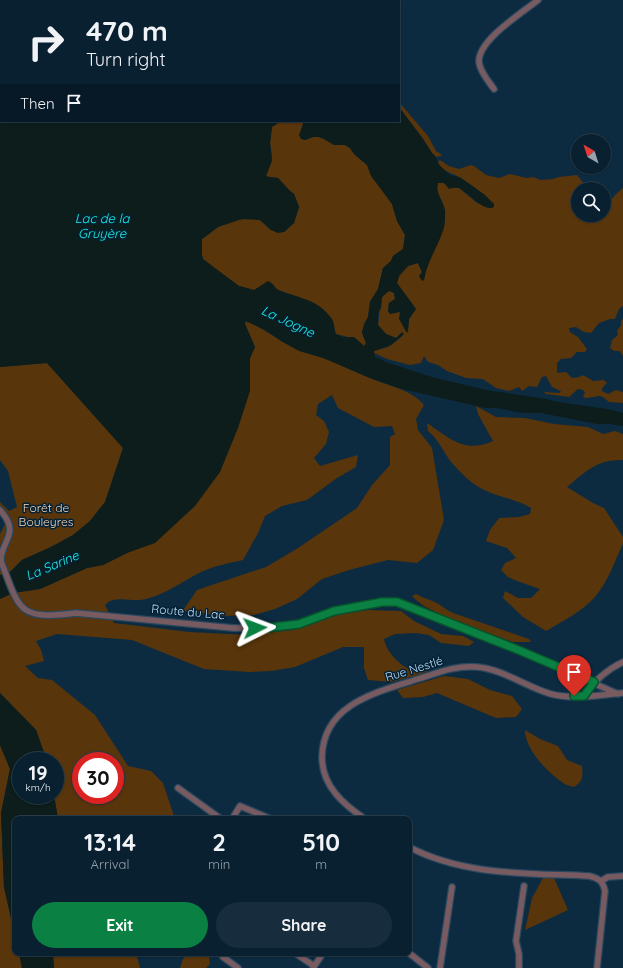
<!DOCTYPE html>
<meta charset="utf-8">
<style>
body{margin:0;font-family:Quicksand,sans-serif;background:#172d3d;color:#f1f3f6;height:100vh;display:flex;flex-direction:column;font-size:15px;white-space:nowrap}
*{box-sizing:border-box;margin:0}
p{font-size:13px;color:#99a3ab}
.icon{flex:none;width:22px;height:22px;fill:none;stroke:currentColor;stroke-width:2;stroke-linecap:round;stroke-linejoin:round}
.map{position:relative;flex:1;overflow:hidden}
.drawer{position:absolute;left:12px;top:816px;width:400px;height:140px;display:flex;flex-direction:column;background:#092031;border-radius:8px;box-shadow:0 1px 3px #0004,0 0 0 1px #293e4d}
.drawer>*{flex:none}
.guide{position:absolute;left:0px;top:0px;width:400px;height:122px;box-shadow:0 1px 3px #0004,0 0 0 1px #293e4d;background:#092031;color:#f1f3f6;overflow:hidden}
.needle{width:26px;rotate:321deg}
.buttons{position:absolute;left:571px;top:134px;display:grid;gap:8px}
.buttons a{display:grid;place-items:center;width:40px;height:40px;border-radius:50%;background:#092031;box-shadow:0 1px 3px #0004,0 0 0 1px #293e4d;font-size:20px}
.speed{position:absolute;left:12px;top:752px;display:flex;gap:8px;font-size:20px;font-weight:700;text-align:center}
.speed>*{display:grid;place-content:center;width:52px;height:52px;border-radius:50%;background:#092031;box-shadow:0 1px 3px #0004,0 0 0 1px #293e4d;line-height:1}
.speed small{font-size:10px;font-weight:400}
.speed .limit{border:6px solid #d22;background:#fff;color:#111}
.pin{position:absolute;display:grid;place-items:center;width:34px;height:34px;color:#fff;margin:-41px -17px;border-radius:50% 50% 50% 0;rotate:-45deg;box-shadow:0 0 4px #0007}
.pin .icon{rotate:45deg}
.me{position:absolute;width:44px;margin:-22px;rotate:87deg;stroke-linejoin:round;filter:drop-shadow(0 0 3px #0008)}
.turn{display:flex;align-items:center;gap:14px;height:84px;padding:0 20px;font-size:18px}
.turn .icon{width:52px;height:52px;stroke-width:2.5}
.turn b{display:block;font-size:28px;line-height:34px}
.then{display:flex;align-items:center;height:38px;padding:0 20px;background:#0003;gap:8px;font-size:15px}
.eta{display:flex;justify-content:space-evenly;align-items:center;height:68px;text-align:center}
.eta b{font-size:24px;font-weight:800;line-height:28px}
.action{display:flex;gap:8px;margin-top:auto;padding:8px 20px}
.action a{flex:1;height:46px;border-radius:24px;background:#0b8043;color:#fff;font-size:16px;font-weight:800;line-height:46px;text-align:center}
.action a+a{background:#172d3d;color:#f1f3f6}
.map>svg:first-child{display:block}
.green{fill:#59350b;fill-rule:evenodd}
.water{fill:#0c1d1b}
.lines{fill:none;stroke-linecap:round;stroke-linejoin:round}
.minor-casing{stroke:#29485e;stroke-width:8}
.minor{stroke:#785a61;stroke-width:5.5}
.route-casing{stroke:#07532c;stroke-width:10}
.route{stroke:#0b8043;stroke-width:7}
.labels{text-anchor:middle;stroke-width:3;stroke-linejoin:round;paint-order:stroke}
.park-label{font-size:12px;fill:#fcd8b7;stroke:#022136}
.street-label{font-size:12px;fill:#c1def6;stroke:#022136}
.water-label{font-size:13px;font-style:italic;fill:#20eeda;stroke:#022136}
</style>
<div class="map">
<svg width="623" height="968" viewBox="0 0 623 968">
<rect width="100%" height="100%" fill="#0c2b41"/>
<path class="green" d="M399,102L428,136L436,151L442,155L441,156L436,157L432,153L423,139L399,107Z
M281,121H304L301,132L305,140L313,137H319L324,139L334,145H345L350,148L354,154L367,165L369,170L392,204L397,221L405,235L403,249L393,256L391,261L383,268L378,289L370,302L368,317L362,331L366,343L364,346L356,339L336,334L329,317L314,303L276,289L254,290L239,286L212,267L203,259L202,255V239L205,237L218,227L238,220L253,218L260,220L271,230L284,232L294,223L299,207L294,194L289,190L278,178L269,177L266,176L272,156L270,143L272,127Z
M440,160L449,166L459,169L471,165L474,166L486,175L499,178L510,174L527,178L533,177L541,180L553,179L559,177L577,175L588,189H578V215H604V196H608L612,199L615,195L623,188V306L619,309L615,319H610L599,323L591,333L584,332L576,327L569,328L570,332L578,337L587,349L585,352H577L571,358L561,359L557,363V373L566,372L572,378C586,378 577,371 593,381L604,380L607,383L602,388V391L608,394L616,390L623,392V403L609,402L603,397L600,396L586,398L583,397L585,392L583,390L578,389L569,397L546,394L544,392L559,393L561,391L552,387L546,376L542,377L537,387L529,386L522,391L519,387L509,391L496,388L483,379L466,378L447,371L438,365L428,362L424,356L421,363L410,365L387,359L374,353V351L388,347L399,339L404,334L396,338L386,334L378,325C381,313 376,298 389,290L394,293L395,299L389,303L388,311L390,314L400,311L401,322L408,329L409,319L416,309L397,283L399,276L408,266L418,263L422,272L420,276L422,280L424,279C427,256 443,240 445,215C447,204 434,194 438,183H444L452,188H459L477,203L492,208L493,204C484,193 472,186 461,178C453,173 442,172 438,162Z
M623,319V356L620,351H614L610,348L612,340L618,335L617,331L621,325V321Z
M245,321C265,328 280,343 299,350C306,353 315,355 322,357C339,363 354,372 370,378C388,386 411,389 424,405L416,419L418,430L432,448L444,520L433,550L417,563L388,560L349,570L322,579L297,599L275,609L254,615L223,616L184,611V609L197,590L266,567L298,548L357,508L372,485L390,465V437L395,434L392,426L374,427L338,408L332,395L318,404L316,415L324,421L329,432L326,444L314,458L320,466L358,455L356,467L337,478L307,500L282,506L265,516L258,533L243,560C229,563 214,566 201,572C183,581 166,594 146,599C133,603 115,594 105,605L114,623L189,632L246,635L293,630L320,618L339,614L368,610L401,611L414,621L441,634L463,636L474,642L469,646L441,643L429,635L415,633L395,634L384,639C386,652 402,669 416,671C420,672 427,670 431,669L422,674L391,682L368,680L364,668V647H343L295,667L271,671L249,672L204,669L132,640L57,634L36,641L41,650L44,661L25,666L38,678L52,680L95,715L128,766L151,771L163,783L175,819H58L54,795L55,761H47L36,730L0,693V599L13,593L40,589L87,568L103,565L127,553L250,391V358L255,347L245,324ZM81,761H115V795H81Z
M47,363L123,448L105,502L90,521L73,535L51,547L22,560L10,572L0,575V534L5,524L4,514L0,509V502L9,511L17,507L8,471L0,460V367Z
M476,406L496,417L525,418L554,424L588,427L603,434L615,431L623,434V460C598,459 586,471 567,487L593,503L604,508L623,537V543C615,561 608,582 594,598C581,612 563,621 546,631L523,617L503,598L505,591L518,598H531L540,589L517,581L508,577L501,570L505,563L516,558L507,548L486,541L490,530L499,518L519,517L530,514L531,508C515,498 494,497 477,486C469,481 459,471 452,463C443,452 440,441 428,431L427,423C449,438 465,454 493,441L478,414Z
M416,594C423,598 428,599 435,602C441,605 446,610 453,613L529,639L531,642H513L445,617L424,606L416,600L412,596Z
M444,676L468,679L490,690L512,696L522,709L516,717L496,718L437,693L423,697L403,698L397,690Z
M525,730L540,739L558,746L567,760L582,766C583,776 583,782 574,787C570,786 565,785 562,782C547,772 525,749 525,730Z
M0,745L10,769L1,813L4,887L15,936V953H19L22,968H0Z
M543,878H554L568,910L525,930L532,898Z
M53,953H136L140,968H54Z
M189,953H211L209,959L210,964L206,968H180L183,959Z"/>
<path class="water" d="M0,0H328V1H1V121H281L272,127L270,143L272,161L266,176L269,177L278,178L289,190L294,194L299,207L294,223L284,232L278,233L271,230L260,220L242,219L218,227L202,239V255L203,259L239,286L254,290L268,281C274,283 275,289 280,291C300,298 319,300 332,319C335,324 334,330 336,334L343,337H354L364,346L366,343L362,333L364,324L368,317L370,302L378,289L383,268L391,261L393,256L403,249L405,235L397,221L392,204L371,176L367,165L354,154L350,148L345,145H334L324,139L319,137H313L305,140L301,139L299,135L304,121H399V107L423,139L432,153L436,157L439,165L450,175L461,178L485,195L494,204V207C484,213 468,192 459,188C455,187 452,188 449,189L444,183H438C434,194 447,204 445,215C445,220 445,226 443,231C437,248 427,262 424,280L422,281L419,276L422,272L418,263L408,266L399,276L397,283L416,309L409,319L408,331L407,333C404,329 402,323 399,319L400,312L390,314L388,311L389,303L395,299L394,293L389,291L382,297L381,308L378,314V325L386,334L396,338L402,332L404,334L391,345L374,351L375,357L386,362L432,377L486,390L546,399L558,402L607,409L623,413V426L610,424H597L541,413H523L496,408H485L398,388L370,378L323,358L299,351L283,342L265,330L246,321L245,324L255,347L250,358V391L238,428L220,472L195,506L155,543L127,553L103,565L87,568L40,589L13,593L0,599V575L10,572L22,560L51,547L73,535L90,521L105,502L123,448L47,363L0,367Z
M0,693L36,730L47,761H21V795H54L58,819H15V936L4,887L1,813L10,769L0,745Z
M19,953H53L54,968H22Z"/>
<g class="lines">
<g class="minor-casing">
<path id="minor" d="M494,89C489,82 480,72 479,62C478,40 522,13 538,0
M0,510C22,534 0,541 1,561C20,612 19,620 76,613L233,628H266L299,624L335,611L381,602H397L516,649L618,694
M584,696C594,681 606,670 623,662
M178,788L221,819
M232,819L240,806L271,819
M365,819C343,804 322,786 322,757C323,704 377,692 418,679C437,673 456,665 477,667C503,669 526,687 551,694C574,700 599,695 623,693
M409,847C464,876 529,873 589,876C598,878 603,881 605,891L597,968
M601,881L608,877L623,876
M295,953L314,966
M409,953L428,968
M223,957L238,968
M313,968L323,953
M440,968L452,887
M519,968V954L516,941L524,886"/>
</g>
<use href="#minor" class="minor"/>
</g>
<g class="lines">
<g class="route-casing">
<path id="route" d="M255,628H266L299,624L334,611L382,602H397L516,649L594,682L584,696H574"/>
</g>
<use href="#route" class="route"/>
</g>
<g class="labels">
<g class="park-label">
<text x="46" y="512">Forêt de<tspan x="46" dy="14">Bouleyres</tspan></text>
</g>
<g class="street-label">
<text transform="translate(188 612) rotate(5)" y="4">Route du Lac</text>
<text transform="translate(414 669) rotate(-17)" y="4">Rue Nestlé</text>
</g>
<g class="water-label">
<text x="102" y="223">Lac de la<tspan x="102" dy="15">Gruyère</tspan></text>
<text transform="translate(288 321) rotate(25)" y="5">La Jogne</text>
<text transform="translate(52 565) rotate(-23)" y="5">La Sarine</text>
</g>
</g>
</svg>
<div class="buttons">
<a><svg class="needle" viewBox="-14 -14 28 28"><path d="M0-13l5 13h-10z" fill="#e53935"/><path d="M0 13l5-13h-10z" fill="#99a3ab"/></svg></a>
<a><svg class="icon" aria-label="search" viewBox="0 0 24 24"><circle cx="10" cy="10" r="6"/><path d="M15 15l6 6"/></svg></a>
</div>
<div class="speed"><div>19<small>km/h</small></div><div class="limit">30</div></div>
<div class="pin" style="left:574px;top:696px;background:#d93025"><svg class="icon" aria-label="arrive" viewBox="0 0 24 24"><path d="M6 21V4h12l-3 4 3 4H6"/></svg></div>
<svg class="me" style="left:255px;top:628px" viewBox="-20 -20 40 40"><path d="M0-17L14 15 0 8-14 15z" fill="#0b8043" stroke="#fff" stroke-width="4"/></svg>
<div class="guide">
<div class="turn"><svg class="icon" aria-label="right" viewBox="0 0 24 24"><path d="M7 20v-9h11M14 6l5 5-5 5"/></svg><div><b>470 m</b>Turn right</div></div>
<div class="then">Then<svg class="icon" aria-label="arrive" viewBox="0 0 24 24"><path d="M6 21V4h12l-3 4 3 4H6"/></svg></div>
</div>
<section class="drawer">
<div class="eta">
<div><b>13:14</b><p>Arrival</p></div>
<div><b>2</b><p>min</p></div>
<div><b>510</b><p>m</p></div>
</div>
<div class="action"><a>Exit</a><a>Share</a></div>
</section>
</div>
